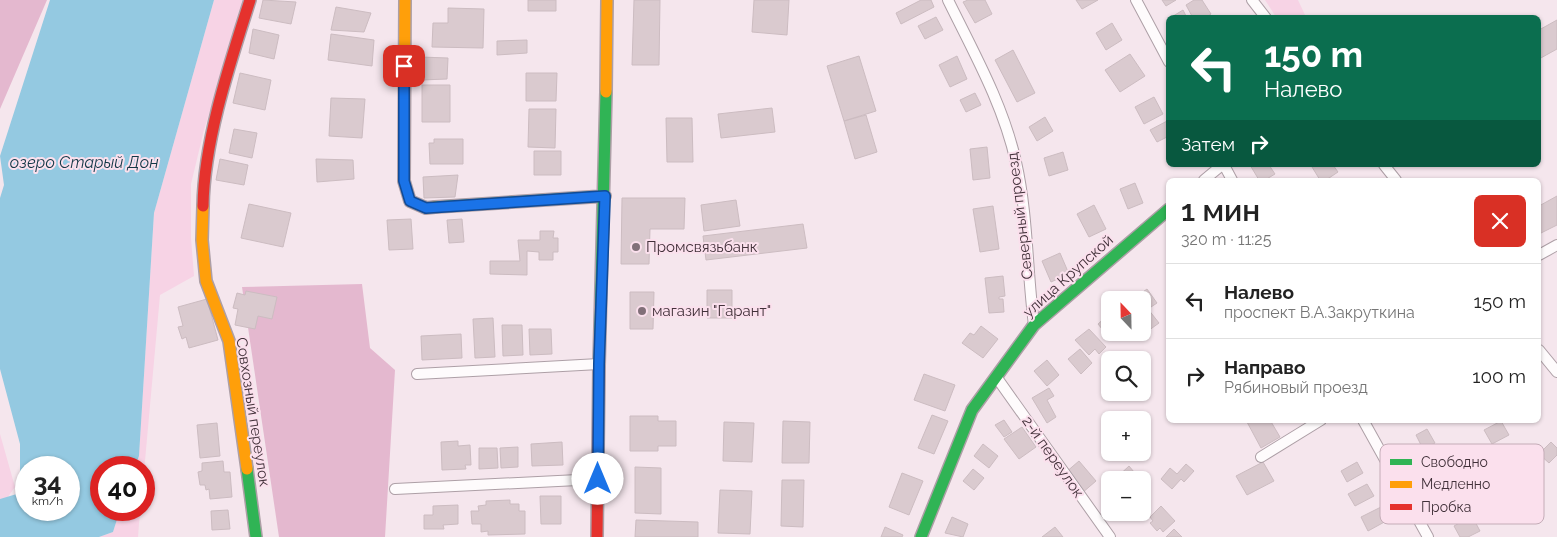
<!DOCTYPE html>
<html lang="ru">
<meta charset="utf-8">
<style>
body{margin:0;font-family:Raleway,sans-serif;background:#f6f6f6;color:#222;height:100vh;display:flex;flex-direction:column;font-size:19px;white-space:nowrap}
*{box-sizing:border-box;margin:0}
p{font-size:16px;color:#767676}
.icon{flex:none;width:28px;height:28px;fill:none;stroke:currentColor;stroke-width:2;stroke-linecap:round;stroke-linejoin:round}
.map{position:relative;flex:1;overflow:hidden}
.sheet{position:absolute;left:1166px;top:178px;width:375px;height:245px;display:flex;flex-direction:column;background:#fff;border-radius:8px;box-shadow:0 1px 4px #0004}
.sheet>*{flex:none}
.hud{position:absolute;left:1166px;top:15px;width:375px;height:152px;border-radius:8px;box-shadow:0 1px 4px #0004;background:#0b6e4f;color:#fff;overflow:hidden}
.needle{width:32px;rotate:338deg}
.buttons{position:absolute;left:1101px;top:291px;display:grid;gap:10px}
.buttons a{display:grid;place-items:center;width:50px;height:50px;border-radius:8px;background:#fff;box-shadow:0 1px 4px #0004;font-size:25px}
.speed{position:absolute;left:15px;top:456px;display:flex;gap:10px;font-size:25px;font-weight:700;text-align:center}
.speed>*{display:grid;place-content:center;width:65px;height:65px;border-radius:50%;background:#fff;box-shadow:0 1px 4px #0004;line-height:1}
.speed small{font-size:12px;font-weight:400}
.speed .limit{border:8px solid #d22;background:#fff;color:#111}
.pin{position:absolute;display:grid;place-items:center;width:42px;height:42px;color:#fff;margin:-21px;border-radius:10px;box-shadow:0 2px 8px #0006}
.me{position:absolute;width:55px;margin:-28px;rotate:0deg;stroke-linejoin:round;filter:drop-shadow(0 0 4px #0008)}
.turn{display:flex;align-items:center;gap:18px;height:105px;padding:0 15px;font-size:22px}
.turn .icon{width:65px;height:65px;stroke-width:2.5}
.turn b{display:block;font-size:35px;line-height:42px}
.then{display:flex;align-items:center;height:48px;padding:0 15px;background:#0003;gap:10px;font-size:19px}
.round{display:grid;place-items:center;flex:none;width:52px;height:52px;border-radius:8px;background:#f6f6f6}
.headline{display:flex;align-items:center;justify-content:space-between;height:85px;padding:0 15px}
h1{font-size:30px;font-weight:600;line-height:38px}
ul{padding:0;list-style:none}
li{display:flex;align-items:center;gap:15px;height:75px;padding:0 15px;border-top:1px solid #e0e0e0}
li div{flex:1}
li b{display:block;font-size:19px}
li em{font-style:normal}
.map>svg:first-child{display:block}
.green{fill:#f7d3e5}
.forest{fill:#e4b8cf}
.water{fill:#94c9e1;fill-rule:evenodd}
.building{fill:#dacacf;stroke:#ccbcc1}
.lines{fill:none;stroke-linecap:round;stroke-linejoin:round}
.street-casing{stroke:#ad9fa6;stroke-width:12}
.fast-casing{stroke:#ad9fa6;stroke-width:14}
.slow-casing{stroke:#ad9fa6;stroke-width:14}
.jam-casing{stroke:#ad9fa6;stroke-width:14}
.street{stroke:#fefbfc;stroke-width:10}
.fast{stroke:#30b455;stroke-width:11}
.slow{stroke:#ff9f0a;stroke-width:11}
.jam{stroke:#e5322d;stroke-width:11}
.route-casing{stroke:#114b97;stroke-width:12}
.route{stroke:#1a73e8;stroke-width:9}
.poi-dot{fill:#817079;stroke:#fbe0ed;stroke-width:2}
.labels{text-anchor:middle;stroke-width:4;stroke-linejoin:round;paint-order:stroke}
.street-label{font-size:15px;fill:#42313a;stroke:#fbe0ed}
.poi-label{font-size:15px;fill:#42313a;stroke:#fbe0ed;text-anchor:start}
.water-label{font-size:16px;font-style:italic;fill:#123746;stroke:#fbe0ed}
.key{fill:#fbe0ed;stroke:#c4acb7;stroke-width:1}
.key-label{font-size:14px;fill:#42313a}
</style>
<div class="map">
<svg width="1557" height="537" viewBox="0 0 1557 537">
<rect width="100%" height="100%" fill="#f5e6ed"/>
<path class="green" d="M214,0H245L204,130L191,184V238L194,276L160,295L144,472V468H135L139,456L154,213Z
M1265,0H1298L1306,17H1276Z
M0,434L15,487L0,508Z
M120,510H140L138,537H99L113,532Z"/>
<path class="forest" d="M0,0H47L0,109Z
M362,284L370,348L395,370L385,537H279L242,287Z"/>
<path class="water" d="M50,0H214L154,213L139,456L135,467L101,468V510H120L113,532L99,537H0V499L20,493V444L0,369V198L4,185L0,156ZM26,468H69V510H26Z"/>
<path class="building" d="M263,0L296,2L291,24L259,18Z
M528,0H556V11H528Z
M634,0H660L659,65H632Z
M754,0H789L787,35L752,32Z
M921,0H931L934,7L901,24L896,13Z
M968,0H985L992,14L975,23L963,2Z
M1076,0H1098L1082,9Z
M1162,0H1176L1166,6Z
M1194,0H1202L1211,14L1205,18H1193L1186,5Z
M336,7L371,13L364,32L331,30Z
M448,8L484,9L483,48L432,47L433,23H448Z
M1183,10L1187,18H1170Z
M936,17L943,30L925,39L918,26Z
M1557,20V49L1539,59V30Z
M1112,23L1122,40L1106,50L1096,33Z
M253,29L279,35L274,59L249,53Z
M331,34L374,40L372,66L328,60Z
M527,40V53L497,55V41Z
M1013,50L1035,93L1017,102L995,60Z
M1130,54L1145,76L1120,92L1105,70Z
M859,56L876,111L844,121L827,66Z
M957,56L967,79L950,87L939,65Z
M420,57L448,58L447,79L421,80Z
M240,73L271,80L265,110L233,103Z
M526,73H557L556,101H526Z
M422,85H450V122H422Z
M975,93L981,105L966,112L960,100Z
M1154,97L1163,114L1144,124L1135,107Z
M331,98L365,99L362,138L329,136Z
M772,108L775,132L721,138L718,114Z
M529,109H556L555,148L528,147Z
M866,115L877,152L855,159L844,121Z
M1045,117L1053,131L1037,141L1029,127Z
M666,118H692L693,162H667Z
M1169,120V136L1157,142L1150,130Z
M234,129L257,133L252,158L229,153Z
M434,139H463V164H430L429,143H434Z
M987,147L990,178L973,180L970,149Z
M534,151H561V175H534Z
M1063,152L1068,170L1049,176L1044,158Z
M220,159L248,165L244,185L216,180Z
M316,159L353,160L354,179L317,182Z
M1250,165H1269L1275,174L1265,180H1259Z
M1315,165H1333L1338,172L1326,180H1320L1312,167Z
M458,175L455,197L424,198L423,177Z
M1135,183L1143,203L1128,209L1120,189Z
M1557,196V225L1539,234V206Z
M622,198H685L684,229H650L649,264H621Z
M736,200L740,226L704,231L701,205Z
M249,204L291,213L283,247L241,238Z
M1094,205L1106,229L1089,237L1077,214Z
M993,206L999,249L980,252L973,209Z
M411,219L413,249L389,250L387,220Z
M462,219L464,242L449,243L447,220Z
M803,224L807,248L706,260L703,236Z
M540,231H554L553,238H558V252H553V260H539V252L527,251V275L490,274V261H520L518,240H540Z
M1060,253L1069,274L1051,282L1042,261Z
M1003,276L1005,296L999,297V299H1003L1004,312L989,313L985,278Z
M1147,289L1157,303L1148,309L1159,323L1141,336L1138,332H1142V300H1132Z
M707,290H732V318H707Z
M246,291L277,297L272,319L258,316L255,329L235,325L238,309L233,308L237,293L245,295Z
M630,292H654L653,329H630Z
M207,299L218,340L189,348L186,337L182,339L178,327L183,326L178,307Z
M1109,314L1110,332H1119L1111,340L1098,324Z
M493,318L495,357L475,358L473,319Z
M502,325H522L523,355L503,356Z
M981,326L998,339L983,358L962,343L970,333L974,335Z
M529,329H551L552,354L530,355Z
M1089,329L1106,347L1099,354L1095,349L1089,355L1075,340Z
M461,334L462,358L422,360L421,336Z
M1080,349L1092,363L1081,374L1068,359Z
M1047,360L1059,375L1047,386L1034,371Z
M924,374L955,385L945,411L914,400Z
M1049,388L1054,396L1047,400L1056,417L1047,423L1032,398Z
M932,415L948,421L934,454L918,448Z
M630,416H658V421H676V446H658V451H630Z
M1004,420L1012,432L1004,437L995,425Z
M1251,420H1270L1280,437L1261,448L1247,422Z
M783,421L810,422L809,463H782Z
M1501,421L1509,435L1492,444L1484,430Z
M724,422L754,423L752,462L723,461Z
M217,423L220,456L200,458L197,425Z
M1022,427L1036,447L1019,459L1004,439Z
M1427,429L1435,443L1423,449L1416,435Z
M458,441V446L470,445L471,465H465L466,469L442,470L441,442Z
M562,442L563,465L532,466L531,444Z
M1551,442L1557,448V455L1549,463L1539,454Z
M983,444L998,456L989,468L974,456Z
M518,447V467L501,468L500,448Z
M479,448H497L498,468L479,469Z
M223,461L224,472H230L232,497L210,499L209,489L206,490L205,485H200L198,472L202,471V463Z
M1079,461L1096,481L1082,493L1065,473Z
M1263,462L1274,481L1247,495L1236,476Z
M1357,462L1363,473L1347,482L1341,471Z
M1186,464L1194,471L1184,482L1181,479L1172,489L1161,479L1170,468L1177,474Z
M1129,466L1139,478L1114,480Z
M635,467L661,468V514L635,513Z
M973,469L984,478L974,490L963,481Z
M902,473L923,481L909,515L889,507Z
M782,480H804L803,527L781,526Z
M1367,484L1374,496L1355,506L1348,494Z
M720,490L752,491L750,534L718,533Z
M540,496H561V524H541Z
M510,500V504H519V511H525V534L488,535V531L481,532V524H472L471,511H479L478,506L486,505V501Z
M458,505V524L443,525L444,529H424V515H433V506Z
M1161,506L1175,521L1163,532L1160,528L1157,531L1150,523L1153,521L1150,517Z
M1381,507L1388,520L1368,531L1361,517Z
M228,510L230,529L212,530L211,511Z
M1472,516L1480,531L1468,537H1460L1454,526Z
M952,517L968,524L963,537L945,533Z
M636,520L698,522V537H635Z
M885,527L903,535L902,537H881Z
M1055,527L1063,537H1042Z
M1174,529L1182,537H1166Z"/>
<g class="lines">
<g class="street-casing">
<path id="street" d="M948,0C974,53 1003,104 1016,162C1028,214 1027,272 1034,325
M1136,0L1169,62
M1252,0L1266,18
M1224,165L1232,180
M1384,165L1396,180
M1204,180L1222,165
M1539,255L1557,245
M1539,350L1557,372
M417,374L599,364
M997,378L1110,537
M1363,420L1428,537
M1261,457L1321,420
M395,489L598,479"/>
</g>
<g class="fast-casing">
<path id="fast" d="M435,207L605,196
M599,366L606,92
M247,469L256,537
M921,537L972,410L1034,325L1169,209"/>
</g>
<g class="slow-casing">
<path id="slow" d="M405,0L404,181L410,201L426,208L435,207
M606,92L607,0
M203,206L202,240L206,281L229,341L247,469"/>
</g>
<g class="jam-casing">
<path id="jam" d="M203,206C204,140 230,63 250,0
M597,537L599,366"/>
</g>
<use href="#street" class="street"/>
<use href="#fast" class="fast"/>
<use href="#slow" class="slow"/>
<use href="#jam" class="jam"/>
</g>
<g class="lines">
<g class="route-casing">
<path id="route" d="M404,66V181L410,201L426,208L605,196L599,364L598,479"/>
</g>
<use href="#route" class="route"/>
</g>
<g class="poi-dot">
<circle cx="636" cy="247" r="5"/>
<circle cx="642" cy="311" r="5"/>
</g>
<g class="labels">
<g class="street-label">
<text transform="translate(1020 216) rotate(-97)" y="5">Северный проезд</text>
<text transform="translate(1068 276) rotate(-42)" y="5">улица Крупской</text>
<text transform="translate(253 412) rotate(81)" y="5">Совхозный переулок</text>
<text transform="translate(1053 457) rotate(55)" y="5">2-й переулок</text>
</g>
<g class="poi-label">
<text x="646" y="252">Промсвязьбанк</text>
<text x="652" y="316">магазин "Гарант"</text>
</g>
<g class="water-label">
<text x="84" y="168">озеро Старый Дон</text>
</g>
</g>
<rect x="1380" y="444" width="164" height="80" rx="8" class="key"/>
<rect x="1390" y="459" width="22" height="6" fill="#30b455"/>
<rect x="1390" y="481" width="22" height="7" fill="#ff9f0a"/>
<rect x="1390" y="504" width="22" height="6" fill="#e5322d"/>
<g class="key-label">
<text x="1421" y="467">Свободно</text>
<text x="1421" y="489">Медленно</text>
<text x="1421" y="512">Пробка</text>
</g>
</svg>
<div class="buttons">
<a><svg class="needle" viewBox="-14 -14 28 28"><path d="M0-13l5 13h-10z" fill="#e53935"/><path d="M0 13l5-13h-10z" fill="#767676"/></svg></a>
<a><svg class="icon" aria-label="search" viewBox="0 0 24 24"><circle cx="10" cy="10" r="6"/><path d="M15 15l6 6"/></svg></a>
<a>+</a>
<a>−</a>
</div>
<div class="speed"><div>34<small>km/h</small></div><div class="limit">40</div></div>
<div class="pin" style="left:404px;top:66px;background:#d93025"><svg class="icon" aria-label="arrive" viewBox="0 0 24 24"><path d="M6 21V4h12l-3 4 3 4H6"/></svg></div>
<svg class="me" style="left:598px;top:479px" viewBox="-20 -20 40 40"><circle r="19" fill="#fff"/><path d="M0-13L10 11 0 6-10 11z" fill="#1a73e8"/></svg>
<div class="hud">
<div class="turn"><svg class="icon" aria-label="left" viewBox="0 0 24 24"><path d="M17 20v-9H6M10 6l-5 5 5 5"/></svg><div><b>150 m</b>Налево</div></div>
<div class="then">Затем<svg class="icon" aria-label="right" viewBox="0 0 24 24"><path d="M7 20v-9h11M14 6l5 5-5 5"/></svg></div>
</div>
<section class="sheet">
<div class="headline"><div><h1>1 мин</h1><p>320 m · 11:25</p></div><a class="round" style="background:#d93025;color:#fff"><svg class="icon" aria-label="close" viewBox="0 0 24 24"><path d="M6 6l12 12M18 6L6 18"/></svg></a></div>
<ul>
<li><svg class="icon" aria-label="left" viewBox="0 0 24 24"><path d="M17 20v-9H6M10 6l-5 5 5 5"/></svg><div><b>Налево</b><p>проспект В.А.Закруткина</p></div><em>150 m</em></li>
<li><svg class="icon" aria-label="right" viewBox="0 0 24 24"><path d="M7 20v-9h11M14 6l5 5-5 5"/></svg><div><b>Направо</b><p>Рябиновый проезд</p></div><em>100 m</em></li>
</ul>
</section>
</div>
